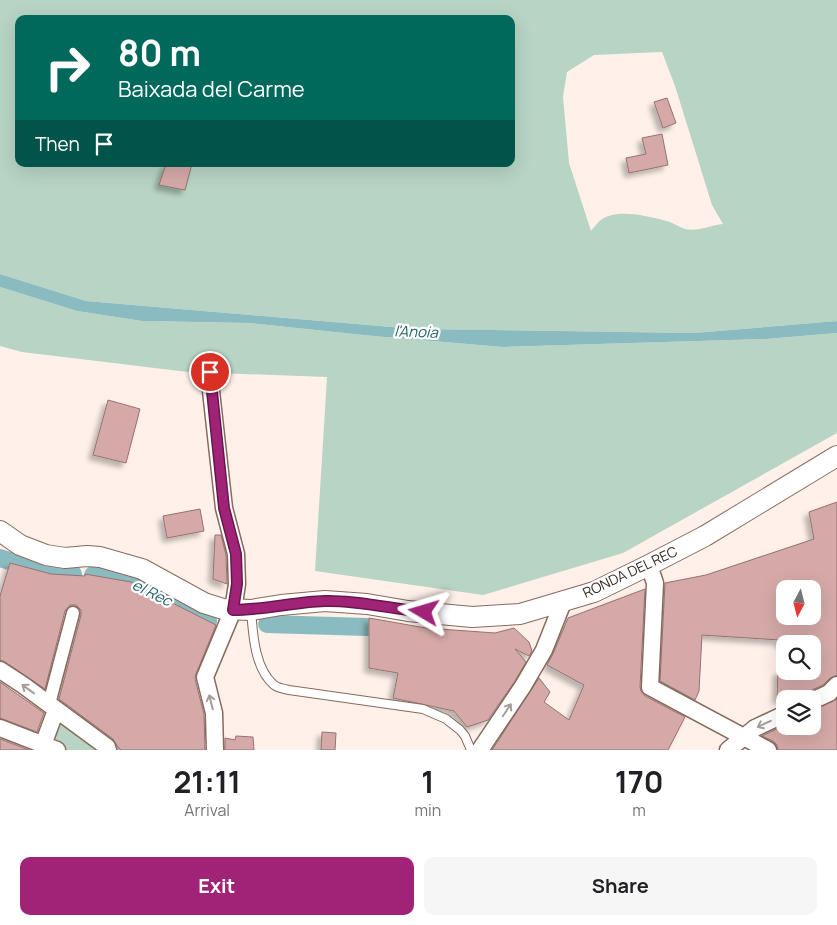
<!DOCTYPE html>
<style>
body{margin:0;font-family:Manrope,sans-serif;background:#f6f6f6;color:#202124;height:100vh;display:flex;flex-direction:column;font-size:19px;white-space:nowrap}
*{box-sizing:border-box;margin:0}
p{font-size:16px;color:#757577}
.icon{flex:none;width:28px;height:28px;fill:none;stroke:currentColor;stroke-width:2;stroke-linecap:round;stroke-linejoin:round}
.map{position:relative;height:750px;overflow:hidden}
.side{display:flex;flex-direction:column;background:#fff;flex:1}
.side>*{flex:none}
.guide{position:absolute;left:15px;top:15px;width:500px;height:152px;border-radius:10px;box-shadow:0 5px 20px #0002;background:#00695c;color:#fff;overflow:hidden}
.needle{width:32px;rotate:187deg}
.fabs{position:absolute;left:776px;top:580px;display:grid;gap:10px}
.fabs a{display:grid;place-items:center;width:45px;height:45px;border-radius:10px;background:#fff;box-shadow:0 5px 20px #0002;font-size:25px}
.pin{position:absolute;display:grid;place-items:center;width:42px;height:42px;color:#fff;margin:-21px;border:2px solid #fff;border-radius:50%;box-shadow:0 1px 5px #0007}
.me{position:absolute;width:55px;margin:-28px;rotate:277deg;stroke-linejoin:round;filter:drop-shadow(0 0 4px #0008)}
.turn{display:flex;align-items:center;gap:18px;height:105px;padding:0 20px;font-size:22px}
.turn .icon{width:65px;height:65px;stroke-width:2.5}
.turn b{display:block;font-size:35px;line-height:42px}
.then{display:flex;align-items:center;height:48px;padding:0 20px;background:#0003;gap:10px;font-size:19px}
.eta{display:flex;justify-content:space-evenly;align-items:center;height:85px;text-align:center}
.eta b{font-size:30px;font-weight:700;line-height:35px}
.primary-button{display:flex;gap:10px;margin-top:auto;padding:10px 20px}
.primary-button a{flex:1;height:58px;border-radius:10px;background:#a02378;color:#fff;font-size:20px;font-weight:700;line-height:58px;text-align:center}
.primary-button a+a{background:#f6f6f6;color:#202124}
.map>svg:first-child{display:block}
.green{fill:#b7d4c4;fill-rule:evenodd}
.water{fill:#8abbc0}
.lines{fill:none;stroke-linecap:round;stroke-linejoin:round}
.canal{stroke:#8abbc0;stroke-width:18}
.building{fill:#d5a9a8;stroke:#957271;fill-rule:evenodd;filter:url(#shadow)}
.service-casing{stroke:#886a5d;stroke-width:10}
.pedestrian-casing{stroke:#886a5d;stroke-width:15}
.minor-casing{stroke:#886a5d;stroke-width:19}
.tertiary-casing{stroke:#886a5d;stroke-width:22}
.service{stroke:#fff;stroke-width:8}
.pedestrian{stroke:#fff;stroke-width:12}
.minor{stroke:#fff;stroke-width:16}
.tertiary{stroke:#fff;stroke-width:20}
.oneway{stroke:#a49e9b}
.route-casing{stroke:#68174e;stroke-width:12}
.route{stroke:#a02378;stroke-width:9}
.labels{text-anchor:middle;stroke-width:4.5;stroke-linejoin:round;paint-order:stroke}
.street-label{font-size:14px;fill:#342721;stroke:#fff}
.water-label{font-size:15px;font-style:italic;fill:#1e6066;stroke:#fff}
</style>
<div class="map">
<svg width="837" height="750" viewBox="0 0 837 750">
<defs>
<filter id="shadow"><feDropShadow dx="-4.5" dy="4.5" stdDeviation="2.5" flood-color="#0004"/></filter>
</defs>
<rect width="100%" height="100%" fill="#fff1ea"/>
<path class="green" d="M0,0H837V321L694,333L415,329L86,301L0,274ZM19,19H511V164H19ZM662,52L675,86L712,205L723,224C710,225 698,232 685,229C679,227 675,224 670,222C652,217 619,208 602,219C598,222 594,227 591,231L569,163L563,97L567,72L594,55Z
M0,287L77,311L142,321L249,323L373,336L503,347L766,339L837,333V433L623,553L483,595L315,571L327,377L188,372L22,352L0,346Z
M56,710L108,750H57L43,745Z"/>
<path class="water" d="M0,274L86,301L415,329L694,333L837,321V333L766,339L503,347L373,336L249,323L142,321L77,311L0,287Z"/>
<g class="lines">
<path class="canal" d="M0,558C24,566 47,572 73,574
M93,575L106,576L132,581L208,621
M267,624L367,627"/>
</g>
<path class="building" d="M667,98L676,123L663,128L654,102Z
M662,134L668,165L629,173L626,158L646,154L642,138Z
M166,164H192L185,190L159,185Z
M108,400L140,409L126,463L93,455Z
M837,502V675L830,678L823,685L807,692L802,699H777L778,671H812V644H780V640L702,635L699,691L695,700L660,681L665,583L706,575L814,539L809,512ZM785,589H812V616H785Z
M200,509L204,531L167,538L163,516Z
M215,535H221L226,555L227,584L213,579Z
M10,563L51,574L85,576V574L131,582L216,625L196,674L195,679L204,714L205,750H121L118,747L113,739L59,699L81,615V610L76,605H70L65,611L45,689L5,662L0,660V596Z
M645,589L640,687L641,691L645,696L685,717L668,750H492L539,678L550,692L544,702L569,720L584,685L547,665L553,654L568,618Z
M369,618L426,628L495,633L514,628L529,642L532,651L529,656L515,649L526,662L515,681L488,720L467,727L454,711L393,698L398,673L369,668Z
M0,682L44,713L37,732L0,718Z
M837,699V750H778L777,745L773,741L762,736L785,725L812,726V711Z
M322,732L336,733L335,750H321Z
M236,736L253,737L254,750H225V738L235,740Z
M0,739L29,750H0Z"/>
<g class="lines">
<g class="service-casing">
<path id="service" d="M251,610C253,633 254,668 274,685C278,688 284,689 289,690L423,709L446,719L460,730L465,736L471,750"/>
</g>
<g class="pedestrian-casing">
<path id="pedestrian" d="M49,704L73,613"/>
</g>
<g class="minor-casing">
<path id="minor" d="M209,373L224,508L236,554L237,584L233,610L205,677L214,713L215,750
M649,565L655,583L650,687L768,750
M0,670L23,685L107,747L108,750
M812,701L829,693L837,685
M0,728L57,750
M43,745L56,710
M480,750L523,686L544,650L563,602
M728,750L755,728L785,714"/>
</g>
<g class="tertiary-casing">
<path id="tertiary" d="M0,531L20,545L46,555L65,558L87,556L100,557L142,569L204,603L223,609L251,610L281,605L325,601L367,604L408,611L472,617L520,614L594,592L649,565L705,536L837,456"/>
</g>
<use href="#service" class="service"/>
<use href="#pedestrian" class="pedestrian"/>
<use href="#minor" class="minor"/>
<use href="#tertiary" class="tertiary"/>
</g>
<defs><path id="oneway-shaft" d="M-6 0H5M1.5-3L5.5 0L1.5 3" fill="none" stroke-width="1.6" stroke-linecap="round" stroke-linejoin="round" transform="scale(1.25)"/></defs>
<g class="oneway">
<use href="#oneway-shaft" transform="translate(28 689) rotate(-144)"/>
<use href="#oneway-shaft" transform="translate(211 702) rotate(-104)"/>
<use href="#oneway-shaft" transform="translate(507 710) rotate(-56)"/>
<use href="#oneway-shaft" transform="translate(764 724) rotate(155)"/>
</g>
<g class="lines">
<g class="route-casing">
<path id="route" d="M210,372L224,508L236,554L237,584L233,610C264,610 294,602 325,601C358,600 391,609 424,612"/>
</g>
<use href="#route" class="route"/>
</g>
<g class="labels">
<g class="street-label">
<text transform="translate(630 572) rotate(-25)" y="5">RONDA DEL REC</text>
</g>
<g class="water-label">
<text transform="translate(416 332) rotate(2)" y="5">l'Anoia</text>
<text transform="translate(152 593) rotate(26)" y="5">el Rec</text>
</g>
</g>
</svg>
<div class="fabs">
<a><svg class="needle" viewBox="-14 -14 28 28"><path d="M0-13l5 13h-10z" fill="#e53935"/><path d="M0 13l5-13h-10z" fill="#757577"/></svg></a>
<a><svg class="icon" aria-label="search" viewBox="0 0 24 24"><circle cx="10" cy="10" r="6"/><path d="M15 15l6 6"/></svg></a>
<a><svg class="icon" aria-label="layers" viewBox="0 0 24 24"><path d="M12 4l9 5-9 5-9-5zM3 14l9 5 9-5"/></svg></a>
</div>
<div class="pin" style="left:210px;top:372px;background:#d93025"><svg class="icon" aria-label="arrive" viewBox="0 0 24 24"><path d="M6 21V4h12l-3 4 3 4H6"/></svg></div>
<svg class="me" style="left:424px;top:612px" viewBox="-20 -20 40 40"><path d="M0-17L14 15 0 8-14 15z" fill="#a02378" stroke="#fff" stroke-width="4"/></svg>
<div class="guide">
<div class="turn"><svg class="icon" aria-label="right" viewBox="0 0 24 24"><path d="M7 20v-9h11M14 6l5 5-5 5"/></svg><div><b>80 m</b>Baixada del Carme</div></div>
<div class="then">Then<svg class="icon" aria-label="arrive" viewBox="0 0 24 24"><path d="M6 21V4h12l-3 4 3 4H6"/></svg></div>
</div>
</div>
<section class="side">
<div class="eta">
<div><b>21:11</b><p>Arrival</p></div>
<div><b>1</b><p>min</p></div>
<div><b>170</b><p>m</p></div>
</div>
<div class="primary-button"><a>Exit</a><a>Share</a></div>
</section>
